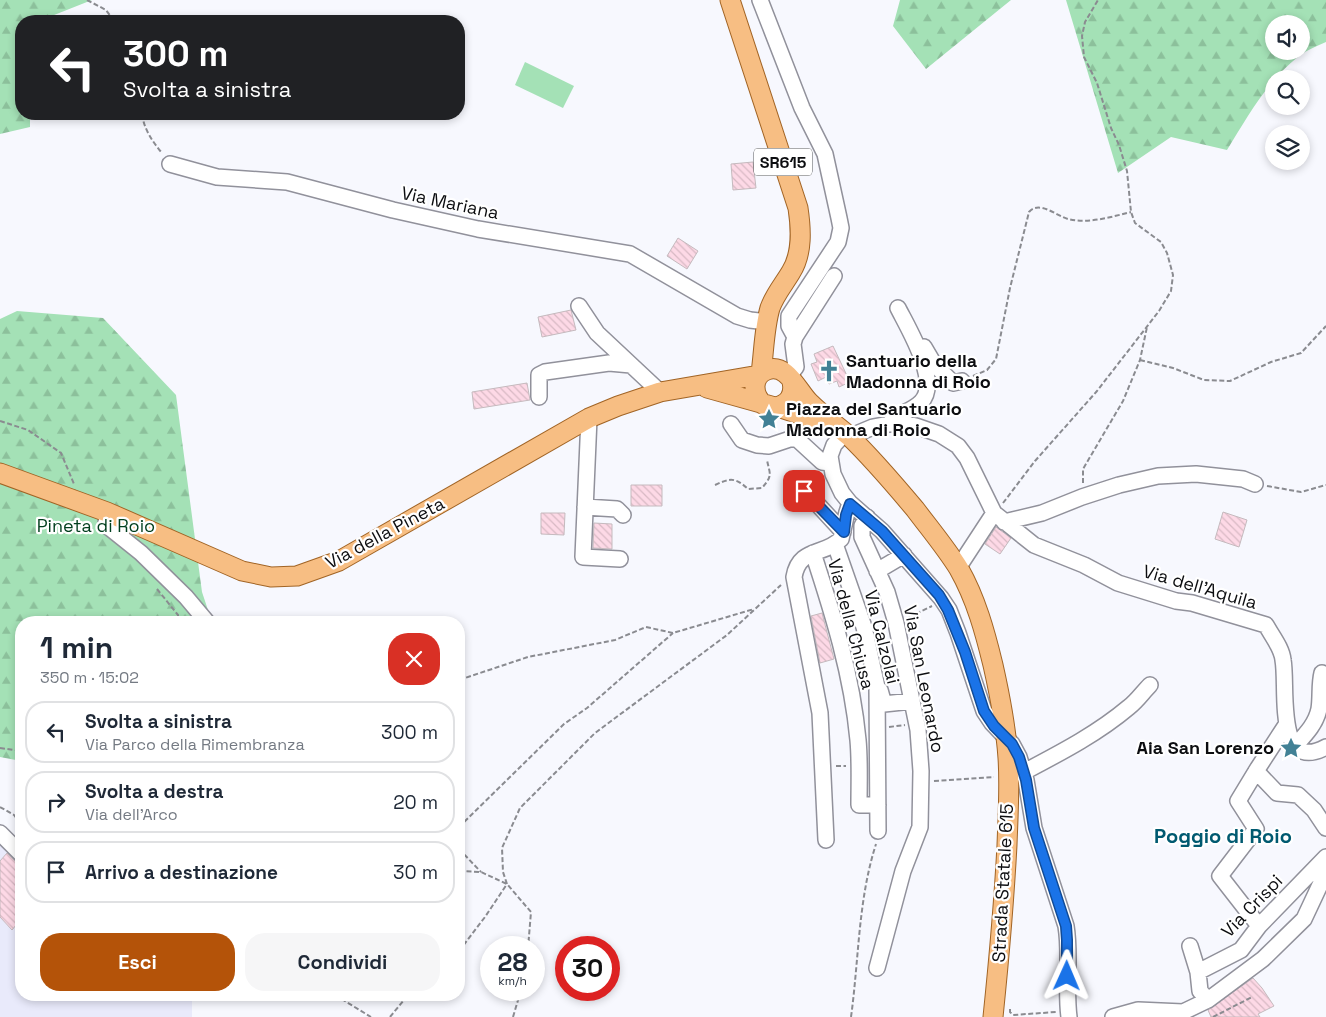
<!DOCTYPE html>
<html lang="it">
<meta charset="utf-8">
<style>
body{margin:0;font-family:"Space Grotesk",sans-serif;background:#f6f6f7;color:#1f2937;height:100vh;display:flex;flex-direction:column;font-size:19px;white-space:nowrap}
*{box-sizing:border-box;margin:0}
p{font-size:16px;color:#747a83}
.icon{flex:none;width:28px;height:28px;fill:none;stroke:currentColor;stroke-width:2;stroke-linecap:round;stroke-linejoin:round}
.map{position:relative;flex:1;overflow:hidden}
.side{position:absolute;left:15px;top:616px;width:450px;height:385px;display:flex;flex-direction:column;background:#fff;border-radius:20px;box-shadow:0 2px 8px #0003}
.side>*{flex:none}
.guide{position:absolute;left:15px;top:15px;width:450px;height:105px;border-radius:20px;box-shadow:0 2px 8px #0003;background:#202124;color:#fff;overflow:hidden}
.fabs{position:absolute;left:1265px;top:15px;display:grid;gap:10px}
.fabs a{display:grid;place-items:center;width:45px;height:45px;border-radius:50%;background:#fff;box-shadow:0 2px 8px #0003;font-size:25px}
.speed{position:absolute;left:480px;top:936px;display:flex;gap:10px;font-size:25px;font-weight:700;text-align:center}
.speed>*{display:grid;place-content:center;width:65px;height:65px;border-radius:50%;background:#fff;box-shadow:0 2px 8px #0003;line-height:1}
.speed small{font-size:12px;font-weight:400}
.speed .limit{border:8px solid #d22;background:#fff;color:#111}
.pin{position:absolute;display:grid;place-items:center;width:42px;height:42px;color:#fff;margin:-21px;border-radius:10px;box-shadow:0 2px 8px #0006}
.me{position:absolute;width:55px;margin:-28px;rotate:1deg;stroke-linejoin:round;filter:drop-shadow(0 0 4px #0008)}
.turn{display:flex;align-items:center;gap:18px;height:105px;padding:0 25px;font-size:22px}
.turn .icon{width:65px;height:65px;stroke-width:2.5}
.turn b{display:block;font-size:35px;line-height:42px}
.round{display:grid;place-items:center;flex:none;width:52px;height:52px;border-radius:20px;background:#f6f6f7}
.headline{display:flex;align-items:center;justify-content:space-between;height:85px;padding:0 25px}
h1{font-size:30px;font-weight:600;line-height:38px}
.cta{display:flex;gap:10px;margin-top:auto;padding:10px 25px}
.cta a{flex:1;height:58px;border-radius:20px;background:#b45309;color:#fff;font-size:20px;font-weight:600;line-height:58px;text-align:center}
.cta a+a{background:#f6f6f7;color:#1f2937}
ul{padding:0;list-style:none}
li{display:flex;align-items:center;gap:15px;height:62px;margin:0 10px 8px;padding:0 15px;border:2px solid #e0e1e3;border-radius:20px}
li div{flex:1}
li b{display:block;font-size:19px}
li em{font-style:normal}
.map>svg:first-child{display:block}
.built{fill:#e9eafb}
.forest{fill:url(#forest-firs);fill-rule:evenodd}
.pitch{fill:#a4e1b6}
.building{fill:url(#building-back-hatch);stroke:#c5babe}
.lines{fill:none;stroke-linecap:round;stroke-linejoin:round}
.minor-casing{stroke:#91919b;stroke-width:18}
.major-casing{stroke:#a16425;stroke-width:21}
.path{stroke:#8a8b90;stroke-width:2;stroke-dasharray:5 2.5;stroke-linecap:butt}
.minor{stroke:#fff;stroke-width:15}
.major{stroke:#f7be83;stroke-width:19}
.route-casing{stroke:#114b97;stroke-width:12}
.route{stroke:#1a73e8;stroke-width:9}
.labels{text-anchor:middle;stroke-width:4.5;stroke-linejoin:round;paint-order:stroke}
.shield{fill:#fff;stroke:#555658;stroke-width:1}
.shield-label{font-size:16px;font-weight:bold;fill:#0c0d10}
.street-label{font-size:18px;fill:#0c0d10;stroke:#fff}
.poi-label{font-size:18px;font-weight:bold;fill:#0c0d10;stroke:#fff;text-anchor:start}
.park-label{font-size:18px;fill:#003e1d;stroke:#fff}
.quarter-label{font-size:20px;font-weight:bold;fill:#005a70;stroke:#fff}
</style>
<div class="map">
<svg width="1326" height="1017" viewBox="0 0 1326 1017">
<defs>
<pattern id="forest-firs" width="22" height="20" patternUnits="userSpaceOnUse" patternTransform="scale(1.25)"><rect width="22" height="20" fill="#a4e1b6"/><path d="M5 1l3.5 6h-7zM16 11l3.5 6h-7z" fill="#8cc09b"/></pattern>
<pattern id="building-back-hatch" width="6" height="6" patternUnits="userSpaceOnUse" patternTransform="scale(1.25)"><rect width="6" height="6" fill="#fdd9e6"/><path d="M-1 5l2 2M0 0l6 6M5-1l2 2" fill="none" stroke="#d8b9c4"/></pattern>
</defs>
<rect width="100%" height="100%" fill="#f7f8fe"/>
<path class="built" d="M0,825L21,846V995H143L144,997L192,998V1017H0Z"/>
<path class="forest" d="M0,0H92L39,21H21V114H30V127L0,134Z
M900,0H1011L926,69L893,26Z
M1066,0H1326V42C1317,46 1307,50 1299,56C1267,81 1248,116 1227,150L1171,137L1118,173ZM1274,24H1301V51H1274Z
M17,311L103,318L176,395L202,592L212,622H21V761L0,757V319Z"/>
<path class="pitch" d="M525,62L574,86L563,108L515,85Z"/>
<path class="building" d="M753,162L756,188L733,190L731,164Z
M678,238L698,251L687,269L667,256Z
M571,310L576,330L542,337L538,317Z
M833,346L850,382L839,387L837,381L829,384L826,377L818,381L811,364L817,362L814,354Z
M527,383L530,400L474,409L472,392Z
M631,485H662V506H631Z
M1223,512L1247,520L1239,547L1215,539Z
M541,513H565L564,535L541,534Z
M594,523L612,524V549L593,548Z
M996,527L1011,538L1000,554L985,544Z
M822,613L834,659L820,663L811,616Z
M7,853L15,861L21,863V919L12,930L0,917V861Z
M1253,978L1262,988L1274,1006L1258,1014L1260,1017H1211L1208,1010Z"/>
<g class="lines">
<g class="minor-casing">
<path id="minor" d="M760,0L802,108L825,154L839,218L841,228L838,242L789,316V326L795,337
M170,164L217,177L287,182L393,210L478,229L630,254L737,316L750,320L767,322
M579,306L597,333L660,392
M924,347L934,364L953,383L962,381
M789,376L796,367L793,344L795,337L834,276
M539,397V375L545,372L609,363L631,365
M589,418L583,557L620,559
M731,424L742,440L757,445L769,446L790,439H797L822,462L830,463
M889,424C898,413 911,412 921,402C941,382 908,328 898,308
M845,433L834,445L830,456L833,474L842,493L850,503L882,531L941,598L949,610L958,633L984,711L992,723L1012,744L1019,757L1026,780L1034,828L1066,926C1071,956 1065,987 1069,1017
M849,437L873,427L889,424L902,423L916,426L939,434L958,446L967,458L994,513L1034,545L1084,565L1118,583L1176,601L1192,603L1266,625C1272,636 1282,648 1283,660C1288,685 1274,775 1326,747
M798,483L843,532
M585,507L617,509L623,515
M107,512L106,525L141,553L186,597L207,622
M867,517L862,526V537L887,592L896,623L918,730L921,771L920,827L903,871L877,968
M1004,522L1042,513L1082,497L1119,485L1158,476L1196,474L1243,479L1255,484
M835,544L864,627L877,687L878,831
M813,553C833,614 852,675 858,740C860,761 859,783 859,805H878
M958,568L994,513
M877,571L904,555
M880,690L884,704L912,701
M1295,746C1305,735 1316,724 1319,709C1321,697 1319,685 1322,673
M1256,771L1277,793L1298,795L1314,810L1326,828
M1024,772C1060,753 1097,734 1129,707C1137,701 1143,692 1150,685
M0,833L21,854
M826,840L820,713L794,577C799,547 824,556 841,539L847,512L850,503
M1259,926L1220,876L1256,829L1238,801L1258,768L1286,725
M1190,946L1198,972L1200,991L1208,1000
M1198,972L1241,950L1259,926L1326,857
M1113,1017L1138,1010L1183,1012L1208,1000L1263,959L1304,919L1326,872"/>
</g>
<g class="major-casing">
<path id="major" d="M730,0L798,208C801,228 803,253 791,272C784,284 775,294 770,308C764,329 764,352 761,373
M707,388L775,407C788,405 795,395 792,382
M764,405C752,395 751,376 767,370C787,362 798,392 810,403C822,415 836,425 849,436C873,459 894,484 915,509C930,529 946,548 959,569C976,599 985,632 993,665C1000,696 1006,727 1008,758C1010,787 1008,816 1007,845C1004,902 999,959 993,1017
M778,407L829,424
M0,473L107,512L242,571L271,577L297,576L339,561L589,418L618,406L660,392L759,375"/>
</g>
<path class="path" d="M87,0L106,10L114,21
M142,114C144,129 152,141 162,153
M1140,360L1173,368L1204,380L1230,381L1271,362L1301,353L1326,326
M973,376L987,370L996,359L1010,288L1029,212C1039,200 1057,216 1068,219C1088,224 1111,217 1131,212
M0,421L28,430L61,453L74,484
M1083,483V469L1123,401L1140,360L1147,327
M715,485C730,478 735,477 748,489L762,488C773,475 770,475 767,460
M1267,486L1301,492L1326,485
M1003,503L1035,461L1097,391L1159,311L1171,291L1173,275L1167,253L1161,242L1135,223L1131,212L1127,171L1119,145L1111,128L1097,83L1084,57L1082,36L1085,22L1098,0
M157,589L178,615V622
M909,617L932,606
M459,680L528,657L615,640L646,627L673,633L754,609
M889,727L905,725
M0,748L21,751
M836,766H846
M934,781L994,777
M0,807L14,815L21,824
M459,827L564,724L587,708L673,633
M459,849L481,872
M459,871L481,872L507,884L531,912L528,948
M459,951L485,917L507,884L503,872L502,848L520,808L595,733L727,635L781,585
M335,995L371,1017
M1010,1009V1012L1013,1015L1056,1012
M390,1017L408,995
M513,1017L521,990
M851,1017C859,959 858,900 876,844
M1213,1017L1252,997"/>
<use href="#minor" class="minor"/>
<use href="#major" class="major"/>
</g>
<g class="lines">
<g class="route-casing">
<path id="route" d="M804,491L844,532L846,515L850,504L882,531L939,595L948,610L965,652L984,711L994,726L1012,744L1019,757L1026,780L1034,828L1066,926L1067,940V976"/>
</g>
<use href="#route" class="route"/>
</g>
<defs>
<g id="church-bare" transform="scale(1.725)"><path d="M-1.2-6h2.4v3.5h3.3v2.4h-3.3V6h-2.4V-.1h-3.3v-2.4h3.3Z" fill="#428195" stroke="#fff" stroke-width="2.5" paint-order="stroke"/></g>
<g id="sight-bare" transform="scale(1.725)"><path d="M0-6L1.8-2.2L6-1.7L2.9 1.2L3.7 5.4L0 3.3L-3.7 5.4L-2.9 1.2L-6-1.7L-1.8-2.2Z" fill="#428195" stroke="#fff" stroke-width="2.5" paint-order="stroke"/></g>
</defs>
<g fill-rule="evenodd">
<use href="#church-bare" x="829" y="371"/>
<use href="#sight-bare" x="769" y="419"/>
<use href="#sight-bare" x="1291" y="748"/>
</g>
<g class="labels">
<rect class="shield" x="754" y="148.5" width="58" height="27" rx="4"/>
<g class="shield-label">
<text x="783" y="168">SR615</text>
</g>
<g class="street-label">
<text transform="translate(450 203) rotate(12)" y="6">Via Mariana</text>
<text transform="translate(385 533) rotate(-28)" y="6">Via della Pineta</text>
<text transform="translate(1200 587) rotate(16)" y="6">Via dell'Aquila</text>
<text transform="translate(851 624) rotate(75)" y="6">Via della Chiusa</text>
<text transform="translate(882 637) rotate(76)" y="6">Via Calzolai</text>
<text transform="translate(924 679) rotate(79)" y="6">Via San Leonardo</text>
<text transform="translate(1003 883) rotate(-87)" y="6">Strada Statale 615</text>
<text transform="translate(1252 906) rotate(-46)" y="6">Via Crispi</text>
</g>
<g class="poi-label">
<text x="846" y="367">Santuario della<tspan x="846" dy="21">Madonna di Roio</tspan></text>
<text x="786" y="415">Piazza del Santuario<tspan x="786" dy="21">Madonna di Roio</tspan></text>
<text x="1274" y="754" text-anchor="end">Aia San Lorenzo</text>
</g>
<g class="park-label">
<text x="96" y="532">Pineta di Roio</text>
</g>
<g class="quarter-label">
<text x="1223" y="843">Poggio di Roio</text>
</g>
</g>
</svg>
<div class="fabs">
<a><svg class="icon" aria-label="sound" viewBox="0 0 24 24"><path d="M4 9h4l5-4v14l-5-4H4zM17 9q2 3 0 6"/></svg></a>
<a><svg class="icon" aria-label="search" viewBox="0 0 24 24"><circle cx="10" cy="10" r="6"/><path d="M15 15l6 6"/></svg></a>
<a><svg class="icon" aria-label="layers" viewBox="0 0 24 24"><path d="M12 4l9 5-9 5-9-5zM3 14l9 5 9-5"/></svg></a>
</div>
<div class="speed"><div>28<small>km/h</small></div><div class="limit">30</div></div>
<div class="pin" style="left:804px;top:491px;background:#d93025"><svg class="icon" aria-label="arrive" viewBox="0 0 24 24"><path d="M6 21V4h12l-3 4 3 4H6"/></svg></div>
<svg class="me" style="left:1067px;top:976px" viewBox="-20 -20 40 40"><path d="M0-17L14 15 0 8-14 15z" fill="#1a73e8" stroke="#fff" stroke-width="4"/></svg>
<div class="guide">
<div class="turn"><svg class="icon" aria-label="left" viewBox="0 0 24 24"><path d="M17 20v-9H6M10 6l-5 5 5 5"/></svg><div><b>300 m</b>Svolta a sinistra</div></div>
</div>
<section class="side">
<div class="headline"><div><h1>1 min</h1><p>350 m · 15:02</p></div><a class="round" style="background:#d93025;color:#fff"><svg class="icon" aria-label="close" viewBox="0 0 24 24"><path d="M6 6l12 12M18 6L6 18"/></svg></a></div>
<ul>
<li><svg class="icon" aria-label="left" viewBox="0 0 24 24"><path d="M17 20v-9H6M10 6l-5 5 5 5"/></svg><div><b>Svolta a sinistra</b><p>Via Parco della Rimembranza</p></div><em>300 m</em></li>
<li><svg class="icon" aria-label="right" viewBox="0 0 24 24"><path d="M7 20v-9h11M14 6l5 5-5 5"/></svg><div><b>Svolta a destra</b><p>Via dell'Arco</p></div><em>20 m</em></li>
<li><svg class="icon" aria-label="arrive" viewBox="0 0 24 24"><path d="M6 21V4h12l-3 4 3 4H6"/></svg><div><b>Arrivo a destinazione</b></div><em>30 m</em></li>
</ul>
<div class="cta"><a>Esci</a><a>Condividi</a></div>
</section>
</div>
